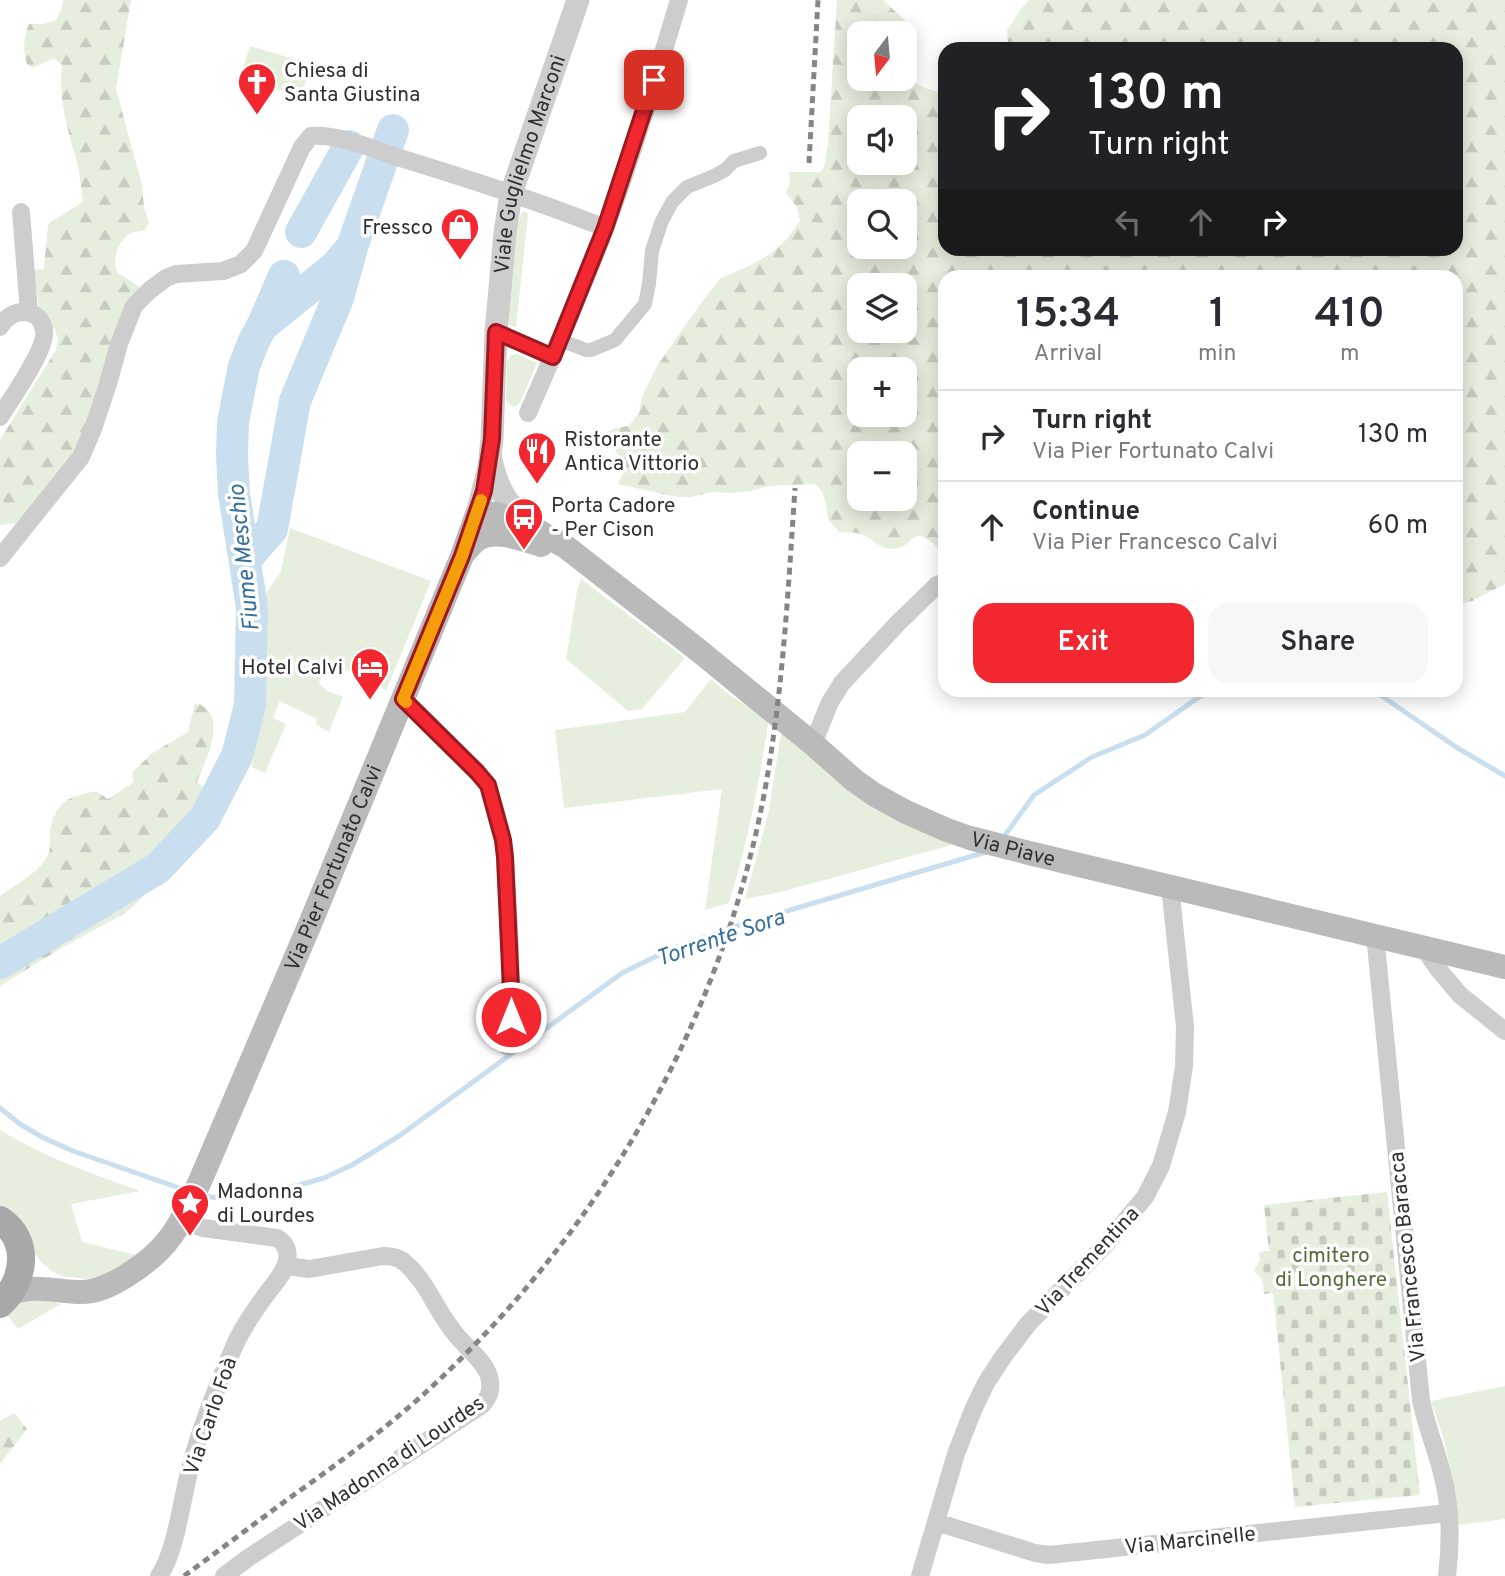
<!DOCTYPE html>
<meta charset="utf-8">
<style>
body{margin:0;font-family:Overpass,sans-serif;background:#f7f7f7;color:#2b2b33;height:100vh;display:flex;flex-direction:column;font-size:26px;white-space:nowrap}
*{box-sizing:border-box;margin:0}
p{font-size:23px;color:#7c7c81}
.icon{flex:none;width:38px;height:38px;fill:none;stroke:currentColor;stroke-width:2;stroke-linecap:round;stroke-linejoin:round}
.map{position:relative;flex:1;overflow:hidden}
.sheet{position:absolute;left:938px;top:270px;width:525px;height:427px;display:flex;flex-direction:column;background:#fff;border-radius:21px;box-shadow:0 4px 18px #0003}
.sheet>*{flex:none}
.banner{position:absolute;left:938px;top:42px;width:525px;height:214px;border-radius:21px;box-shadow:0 4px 18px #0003;background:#202124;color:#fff;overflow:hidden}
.needle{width:46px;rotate:196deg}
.fabs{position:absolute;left:847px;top:21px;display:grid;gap:14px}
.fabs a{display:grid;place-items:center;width:70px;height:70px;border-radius:14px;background:#fff;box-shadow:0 4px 18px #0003;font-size:35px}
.pin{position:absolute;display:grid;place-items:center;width:60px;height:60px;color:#fff;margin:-30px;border-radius:14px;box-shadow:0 4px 10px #0006}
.me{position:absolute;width:77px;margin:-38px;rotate:0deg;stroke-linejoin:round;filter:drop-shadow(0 0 5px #0008)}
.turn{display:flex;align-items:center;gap:24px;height:147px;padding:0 35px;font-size:32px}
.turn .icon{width:91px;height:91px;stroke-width:2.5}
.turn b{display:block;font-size:49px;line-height:60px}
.lanes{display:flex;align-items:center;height:66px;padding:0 35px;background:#0003;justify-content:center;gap:35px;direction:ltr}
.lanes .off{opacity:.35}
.eta{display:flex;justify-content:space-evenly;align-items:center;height:119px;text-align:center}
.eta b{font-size:42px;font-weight:600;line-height:49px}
.button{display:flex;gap:14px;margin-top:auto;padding:14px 35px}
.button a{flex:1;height:80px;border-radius:21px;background:#f3272f;color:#fff;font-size:28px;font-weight:600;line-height:80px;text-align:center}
.button a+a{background:#f7f7f7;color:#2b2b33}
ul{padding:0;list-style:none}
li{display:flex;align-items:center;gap:21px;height:91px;padding:0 35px;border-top:2px solid #e1e1e2}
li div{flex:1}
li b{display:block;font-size:26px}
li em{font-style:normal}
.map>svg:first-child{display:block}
.green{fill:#e6eede}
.forest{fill:url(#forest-firs);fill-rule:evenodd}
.cemetery{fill:url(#cemetery-stones)}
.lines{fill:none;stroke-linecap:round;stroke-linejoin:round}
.stream{stroke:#c9dfef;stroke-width:5}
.river{stroke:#c9dfef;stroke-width:32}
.pedestrian{stroke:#cdcdcd;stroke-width:14}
.minor{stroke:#cdcdcd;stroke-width:18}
.tertiary{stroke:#cdcdcd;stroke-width:23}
.secondary{stroke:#bababa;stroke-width:24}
.primary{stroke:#a8a8a8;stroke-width:28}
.rail{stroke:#858585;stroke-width:5;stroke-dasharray:7 5;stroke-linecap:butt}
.route-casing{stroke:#9e191f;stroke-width:18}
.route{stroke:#f3272f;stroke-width:12}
.slow{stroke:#f59e0b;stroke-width:12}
.labels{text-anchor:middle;stroke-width:7;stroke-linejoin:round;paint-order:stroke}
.poi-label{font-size:21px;fill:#303030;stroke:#fff;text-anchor:start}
.street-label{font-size:21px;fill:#303030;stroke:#fff}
.park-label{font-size:21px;fill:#517039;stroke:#fff}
.water-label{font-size:23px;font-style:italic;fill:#37709a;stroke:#fff}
</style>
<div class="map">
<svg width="1505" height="1576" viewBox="0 0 1505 1576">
<defs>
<pattern id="forest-firs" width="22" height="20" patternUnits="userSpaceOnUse" patternTransform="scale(1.75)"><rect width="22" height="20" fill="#e6eede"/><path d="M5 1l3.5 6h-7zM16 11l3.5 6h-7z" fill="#c6ccbf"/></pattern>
<pattern id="cemetery-stones" width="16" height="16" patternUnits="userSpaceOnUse" patternTransform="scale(1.75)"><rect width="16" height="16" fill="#e6eede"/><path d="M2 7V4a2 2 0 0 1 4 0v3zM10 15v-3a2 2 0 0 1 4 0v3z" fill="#c6ccbf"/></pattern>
</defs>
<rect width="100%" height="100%" fill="#fff"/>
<path class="green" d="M250,46L311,64L301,96L240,78Z
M522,211L527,213L528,216L516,326L514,327L508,324L513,239Z
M517,354L537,363L520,403L514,407L510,405L506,400L507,361L511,355Z
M290,528L431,581L386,691L368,674L366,678L336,666L332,675L325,674L322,676L319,682C322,691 335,693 343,697L329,732L316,725L317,719L280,701L273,718L286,724L265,773L252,767C259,712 270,656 262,600L281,571Z
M581,579L685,658L642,709L628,711L566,659L577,591Z
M711,679L732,697L769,717C760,780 748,841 729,903L705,910L722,789L564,808L555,730L685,712Z
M782,728L955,844L781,892L745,899L768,815Z
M0,1130C44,1157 92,1174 140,1191L71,1204L82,1242L137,1255L103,1276L91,1279L66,1277L53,1272L42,1263L0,1210Z
M39,1298L61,1304L18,1329L8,1316L7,1312L11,1305Z
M1505,1386V1519L1458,1525L1453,1480L1444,1440L1431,1401Z"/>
<path class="forest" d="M63,0H131L116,89L142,185L144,208L149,222L145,230C141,231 132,232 128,235C117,243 112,260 117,272L141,288L79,453L38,503L16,523L0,525V440L56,350L58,340L55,329L40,316L34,270L44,269L48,224L83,202C81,188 80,173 76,158C67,128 58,97 62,65L54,58L32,68L27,64C23,52 23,37 29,24H43L56,20L62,8Z
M837,0H883L906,21L907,45L905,50V33H859V79H905V77L925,88L945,94V248H1456V49H1006L1008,44L1007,31L1021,9L1029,0H1505V584L1472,601L1456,605V276H945V546L939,549C909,520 917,549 891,549C879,549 872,537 861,534C854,532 846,533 839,532L828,519L826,503L822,491L814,484L769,486L751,491L731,493L711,492L691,497H681L667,495L618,484L623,473L619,456L604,434L615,428L628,426L633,421L639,413L642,397L657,366L701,303L721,278L749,266L770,254L787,239L800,221L797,207L786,193L790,183L789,172H821L824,167L828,143ZM859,117H905V163H859ZM859,201H905V247H859ZM859,285H905V331H859ZM859,369H905V415H859ZM859,453H905V499H859Z
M195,703C231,712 205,761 197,782L214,795L196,827L175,859L136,904L122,915L63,947L0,986V896C14,886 38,873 46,858C52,849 49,842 50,832C52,815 60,800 77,796C83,794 93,790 99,793C102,795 104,797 108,799L134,782L132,773L151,754L188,732Z
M14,1413L27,1429L0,1464V1421Z"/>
<path class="cemetery" d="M1387,1192L1420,1495L1295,1507L1273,1293L1264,1294L1262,1279L1254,1270L1260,1260L1259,1252L1269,1251L1264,1205Z"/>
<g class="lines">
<path class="stream" d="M1373,690L1456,747L1505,776
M1003,838L1034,795L1092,757L1145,735L1209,690
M0,1108L20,1124L42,1137L73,1151L188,1191
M201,1195L217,1198L242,1197L267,1194L324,1178L352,1165L399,1136L622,973L671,949L740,925L986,852"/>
<path class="river" d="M301,232L349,146
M264,322L284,276
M245,560L272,529L295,401L338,298L351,252
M0,963L158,868L205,818L237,756L250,705L252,607L234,494L232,455L233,422L244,366L254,341L262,326L335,267L352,247L393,130"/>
<path class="pedestrian" d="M560,340L586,350H591L615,340L645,304L649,284L652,251L661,223L672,202L687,187L714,176L725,170L734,161L760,153"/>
<path class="minor" d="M21,212L29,312
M0,327C10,307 40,306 44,330C48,348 10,400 0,417
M496,332L553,357
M528,413C559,342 590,272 616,199C639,134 659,67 679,0
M0,558L81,457L93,429L108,384L119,344L134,306L150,290L166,278L176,274L223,271L241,264L254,251L302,147L311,136C339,134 373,149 400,158C469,179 538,201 605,228
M403,699L477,772L488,785L503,840L505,857C508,920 515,984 507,1046
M813,744L830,702L842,683L897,624L937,585L945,582
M1375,935L1421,1400C1426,1425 1436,1449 1442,1473C1451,1506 1451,1543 1447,1576
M1423,947L1439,970L1460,995L1505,1031
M936,1522L1035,1553L1049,1555L1448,1513
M159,1576C176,1552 182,1498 190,1468C201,1426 217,1386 234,1347C242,1327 256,1309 268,1292C275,1283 285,1272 287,1260C289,1250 285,1243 277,1238L203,1228L182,1220
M224,1576L248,1558L482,1405C490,1396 492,1388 489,1376C484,1361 468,1349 458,1337C437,1314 428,1282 404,1262C398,1257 391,1256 383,1256L309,1269L286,1266
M920,1576L956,1454L973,1410L986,1383L1003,1357L1028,1324L1105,1245L1145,1197L1161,1166L1177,1112L1184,1066L1185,1027L1170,886"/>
<g class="tertiary">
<path d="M491,460C499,494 507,504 533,526"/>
<path id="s1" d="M491,526L477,514L489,467L492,439L496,332L505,233L511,194L578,0"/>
</g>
<g class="secondary">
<path d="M463,554C467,550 471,545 475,541C493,527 521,539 541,545"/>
<path id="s2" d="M12,1293C35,1284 57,1292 81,1292C98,1292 113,1284 126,1276C171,1248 180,1225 201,1179L310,924L462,556L477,514H497L513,520L538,531L566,547L698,650L813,744L855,781L875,795L906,812L947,830L970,838L1029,853L1505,967"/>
</g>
<path class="primary" d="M0,1220C31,1240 25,1282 0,1304"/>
<path class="rail" d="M809,163L818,0
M184,1576C221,1549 258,1521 295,1494C340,1462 384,1430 425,1393C598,1235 720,1026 764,795C783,692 788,592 795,488"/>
</g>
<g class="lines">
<g class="route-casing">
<path id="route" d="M511,1017V990L505,857L503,840L488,785L477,772L403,699L462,556L484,491L492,439L496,332L553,357L605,228L654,80"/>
</g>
<use href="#route" class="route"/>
<path class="slow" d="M406,702L403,699L462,556L481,500"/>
</g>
<defs>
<g id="church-pin" transform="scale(2.0125)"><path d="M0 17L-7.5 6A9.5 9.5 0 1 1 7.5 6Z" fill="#f3272f" stroke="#fff"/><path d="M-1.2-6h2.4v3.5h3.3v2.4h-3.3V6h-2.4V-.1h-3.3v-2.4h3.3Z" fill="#fff"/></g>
<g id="shop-pin" transform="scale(2.0125)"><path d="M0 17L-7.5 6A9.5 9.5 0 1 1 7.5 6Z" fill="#f3272f" stroke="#fff"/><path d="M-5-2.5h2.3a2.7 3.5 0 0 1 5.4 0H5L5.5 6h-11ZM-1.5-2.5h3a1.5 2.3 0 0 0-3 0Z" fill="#fff"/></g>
<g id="restaurant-pin" transform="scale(2.0125)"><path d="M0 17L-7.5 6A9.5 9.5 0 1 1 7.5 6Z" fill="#f3272f" stroke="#fff"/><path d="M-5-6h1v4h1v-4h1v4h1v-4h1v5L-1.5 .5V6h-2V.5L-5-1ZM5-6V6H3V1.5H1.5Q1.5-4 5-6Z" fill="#fff"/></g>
<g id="bus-pin" transform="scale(2.0125)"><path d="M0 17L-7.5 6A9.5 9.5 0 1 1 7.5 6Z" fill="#f3272f" stroke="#fff"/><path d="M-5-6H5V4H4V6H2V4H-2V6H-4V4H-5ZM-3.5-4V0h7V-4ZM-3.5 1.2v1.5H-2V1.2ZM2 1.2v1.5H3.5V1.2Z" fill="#fff"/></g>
<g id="hotel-pin" transform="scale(2.0125)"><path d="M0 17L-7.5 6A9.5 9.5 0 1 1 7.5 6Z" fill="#f3272f" stroke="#fff"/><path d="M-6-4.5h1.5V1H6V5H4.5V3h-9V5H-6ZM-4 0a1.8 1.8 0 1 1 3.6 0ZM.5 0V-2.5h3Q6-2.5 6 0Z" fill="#fff"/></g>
<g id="sight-pin" transform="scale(2.0125)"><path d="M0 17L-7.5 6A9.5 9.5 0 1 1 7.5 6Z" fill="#f3272f" stroke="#fff"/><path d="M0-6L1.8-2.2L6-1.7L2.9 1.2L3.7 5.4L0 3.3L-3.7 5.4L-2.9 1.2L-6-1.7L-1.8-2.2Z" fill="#fff"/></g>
</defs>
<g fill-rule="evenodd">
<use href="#church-pin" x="257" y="82"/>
<use href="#shop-pin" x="460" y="227"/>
<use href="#restaurant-pin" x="537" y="451"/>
<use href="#bus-pin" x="524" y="517"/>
<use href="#hotel-pin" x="370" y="667"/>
<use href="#sight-pin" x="190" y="1203"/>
</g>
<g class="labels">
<g class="poi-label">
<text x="284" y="77">Chiesa di<tspan x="284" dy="24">Santa Giustina</tspan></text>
<text x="433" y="234" text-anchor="end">Fressco</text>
<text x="564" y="446">Ristorante<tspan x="564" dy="24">Antica Vittorio</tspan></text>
<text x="551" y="512">Porta Cadore<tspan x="551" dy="24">- Per Cison</tspan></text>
<text x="343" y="674" text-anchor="end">Hotel Calvi</text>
<text x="217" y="1198">Madonna<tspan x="217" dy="24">di Lourdes</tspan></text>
</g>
<g class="street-label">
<text dy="7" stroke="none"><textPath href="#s1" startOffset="374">Viale Guglielmo Marconi</textPath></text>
<text dy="7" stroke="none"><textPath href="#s2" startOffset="1605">Via Piave</textPath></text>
<text dy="7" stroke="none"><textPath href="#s2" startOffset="581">Via Pier Fortunato Calvi</textPath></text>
<text transform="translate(1407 1257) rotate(-96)" y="7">Via Francesco Baracca</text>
<text transform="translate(1087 1261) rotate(-47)" y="7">Via Trementina</text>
<text transform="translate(210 1416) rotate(-71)" y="7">Via Carlo Foà</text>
<text transform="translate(389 1463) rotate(-34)" y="7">Via Madonna di Lourdes</text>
<text transform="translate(1190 1540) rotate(-6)" y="7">Via Marcinelle</text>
</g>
<g class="park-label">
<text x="1331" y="1262">cimitero<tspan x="1331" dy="24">di Longhere</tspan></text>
</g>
<g class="water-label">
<text transform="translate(243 558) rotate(-96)" y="8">Fiume Meschio</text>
<text transform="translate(720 937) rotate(-19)" y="8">Torrente Sora</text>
</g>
</g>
</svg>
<div class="fabs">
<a><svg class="needle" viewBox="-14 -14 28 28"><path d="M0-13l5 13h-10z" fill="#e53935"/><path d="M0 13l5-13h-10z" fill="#7c7c81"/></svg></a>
<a><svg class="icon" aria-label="sound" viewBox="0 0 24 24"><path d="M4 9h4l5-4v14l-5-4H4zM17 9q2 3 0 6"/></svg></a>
<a><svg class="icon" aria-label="search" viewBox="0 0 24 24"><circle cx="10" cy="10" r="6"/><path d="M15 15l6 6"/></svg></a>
<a><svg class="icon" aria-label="layers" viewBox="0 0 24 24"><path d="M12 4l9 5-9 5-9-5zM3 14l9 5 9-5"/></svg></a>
<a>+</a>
<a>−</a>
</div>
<div class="pin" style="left:654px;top:80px;background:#d93025"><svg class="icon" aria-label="arrive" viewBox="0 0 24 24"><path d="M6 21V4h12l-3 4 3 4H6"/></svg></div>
<svg class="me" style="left:511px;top:1017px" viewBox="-20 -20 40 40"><circle r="17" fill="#f3272f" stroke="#fff" stroke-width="3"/><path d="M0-11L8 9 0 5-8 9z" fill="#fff"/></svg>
<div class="banner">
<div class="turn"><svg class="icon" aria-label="right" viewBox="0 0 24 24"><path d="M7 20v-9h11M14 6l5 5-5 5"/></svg><div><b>130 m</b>Turn right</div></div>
<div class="lanes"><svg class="icon off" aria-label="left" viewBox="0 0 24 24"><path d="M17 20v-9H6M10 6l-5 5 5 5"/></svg><svg class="icon off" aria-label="ahead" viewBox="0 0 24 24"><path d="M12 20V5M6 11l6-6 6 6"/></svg><svg class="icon" aria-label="right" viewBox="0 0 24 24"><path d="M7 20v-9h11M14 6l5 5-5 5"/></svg></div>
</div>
<section class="sheet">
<div class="eta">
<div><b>15:34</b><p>Arrival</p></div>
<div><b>1</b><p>min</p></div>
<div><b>410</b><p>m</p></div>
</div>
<ul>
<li><svg class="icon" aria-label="right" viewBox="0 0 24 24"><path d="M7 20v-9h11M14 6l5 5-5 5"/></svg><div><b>Turn right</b><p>Via Pier Fortunato Calvi</p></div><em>130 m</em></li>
<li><svg class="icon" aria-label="ahead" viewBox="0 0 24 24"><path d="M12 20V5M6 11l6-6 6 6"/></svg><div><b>Continue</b><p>Via Pier Francesco Calvi</p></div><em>60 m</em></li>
</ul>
<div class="button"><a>Exit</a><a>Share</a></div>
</section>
</div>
